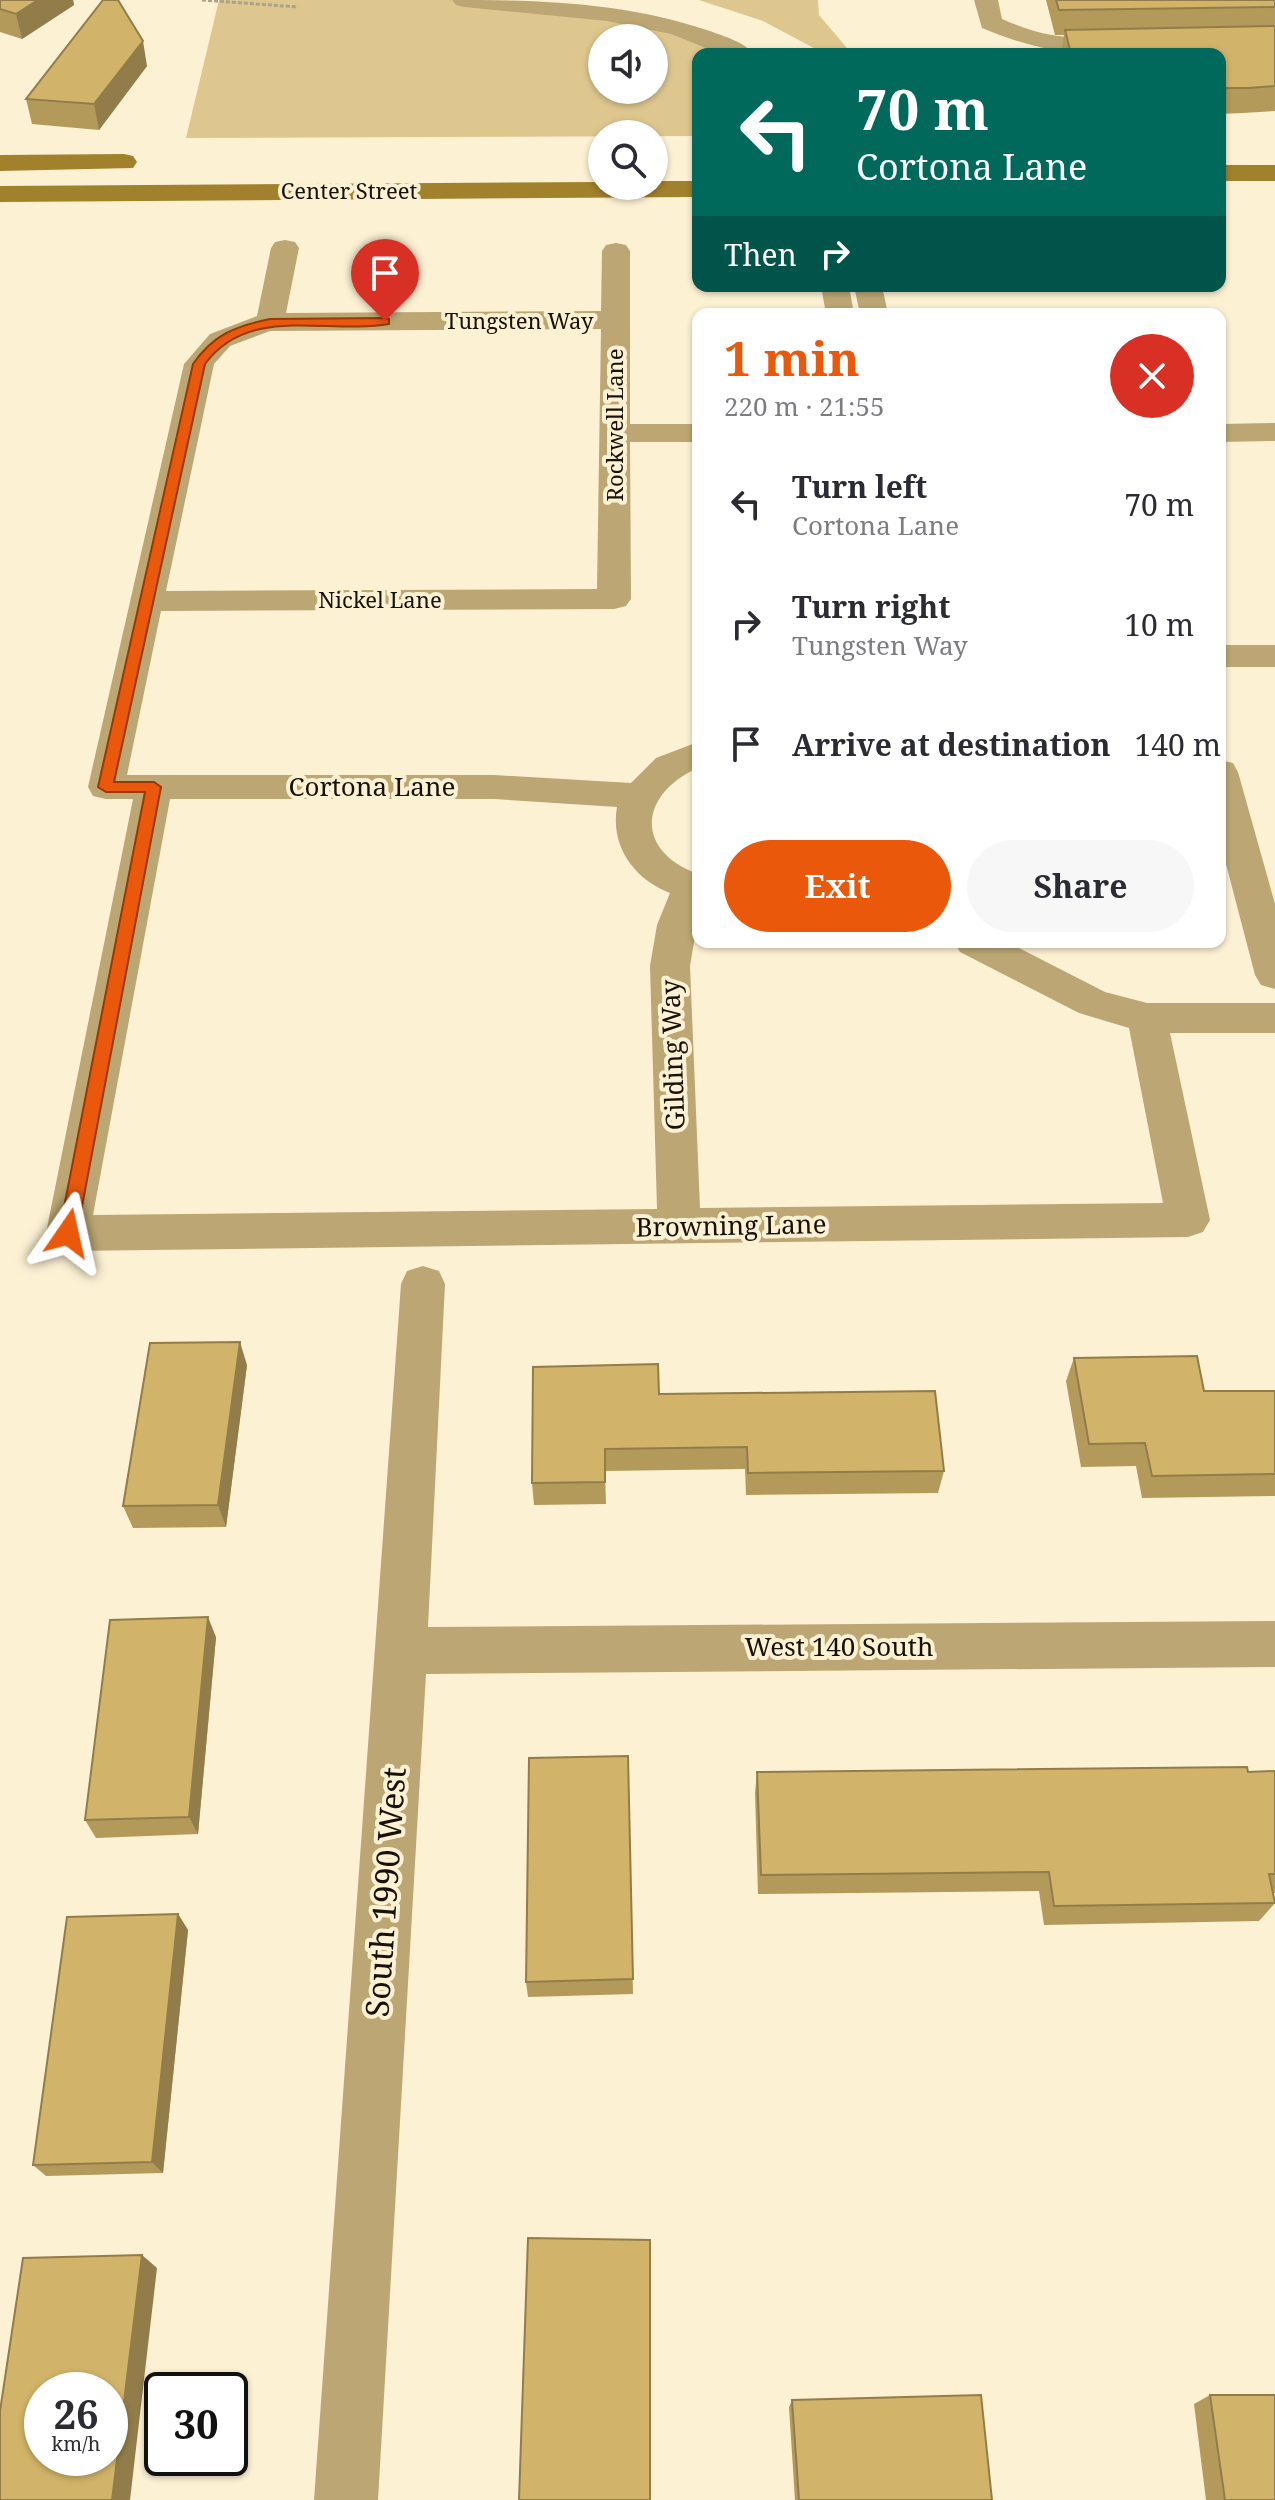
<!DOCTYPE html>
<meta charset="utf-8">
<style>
body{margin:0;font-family:"Noto Serif",serif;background:#f7f7f7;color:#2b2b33;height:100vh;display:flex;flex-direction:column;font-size:30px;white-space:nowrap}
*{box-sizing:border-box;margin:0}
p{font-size:26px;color:#7c7c81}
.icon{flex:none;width:44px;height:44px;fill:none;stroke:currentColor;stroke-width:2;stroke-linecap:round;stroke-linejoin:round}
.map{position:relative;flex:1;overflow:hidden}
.drawer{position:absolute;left:692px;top:308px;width:534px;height:640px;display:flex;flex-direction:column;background:#fff;border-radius:16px;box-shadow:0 2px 6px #0004}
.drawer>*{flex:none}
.hud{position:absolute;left:692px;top:48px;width:534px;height:244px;border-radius:16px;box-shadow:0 2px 6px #0004;background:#00695c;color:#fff;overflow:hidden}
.buttons{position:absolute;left:588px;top:24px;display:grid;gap:16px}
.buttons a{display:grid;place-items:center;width:80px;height:80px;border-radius:50%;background:#fff;box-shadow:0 2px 6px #0004;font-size:40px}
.speed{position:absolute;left:24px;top:2372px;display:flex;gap:16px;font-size:40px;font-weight:700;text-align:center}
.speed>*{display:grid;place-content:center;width:104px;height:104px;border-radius:50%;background:#fff;box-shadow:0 2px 6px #0004;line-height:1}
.speed small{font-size:20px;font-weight:400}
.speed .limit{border:4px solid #111;border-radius:12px;background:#fff;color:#111}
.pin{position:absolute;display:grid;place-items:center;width:68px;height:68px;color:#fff;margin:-82px -34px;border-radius:50% 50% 50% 0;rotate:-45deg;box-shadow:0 0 8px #0007}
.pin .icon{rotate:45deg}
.me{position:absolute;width:88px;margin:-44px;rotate:11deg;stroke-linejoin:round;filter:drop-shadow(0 0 6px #0008)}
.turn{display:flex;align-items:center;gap:28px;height:168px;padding:0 32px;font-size:36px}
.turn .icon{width:104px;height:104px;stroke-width:2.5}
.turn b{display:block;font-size:56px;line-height:68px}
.then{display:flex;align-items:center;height:76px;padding:0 32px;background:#0003;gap:16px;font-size:30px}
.round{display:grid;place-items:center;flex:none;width:84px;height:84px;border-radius:42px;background:#f7f7f7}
.overview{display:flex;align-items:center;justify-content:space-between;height:136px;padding:0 32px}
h1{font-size:48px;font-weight:700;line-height:60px;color:#ea580c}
.action{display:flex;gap:16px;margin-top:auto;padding:16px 32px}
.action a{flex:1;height:92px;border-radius:48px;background:#ea580c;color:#fff;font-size:32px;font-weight:700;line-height:92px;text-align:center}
.action a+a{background:#f7f7f7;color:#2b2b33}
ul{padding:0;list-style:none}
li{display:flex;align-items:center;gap:24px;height:120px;padding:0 32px}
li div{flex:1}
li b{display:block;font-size:30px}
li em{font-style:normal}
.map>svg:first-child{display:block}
.green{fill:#dec68f;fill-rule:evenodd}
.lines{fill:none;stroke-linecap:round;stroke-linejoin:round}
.path{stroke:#aba28a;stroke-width:3;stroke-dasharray:4 2;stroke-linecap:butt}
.minor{fill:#bca774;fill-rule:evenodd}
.tertiary{fill:#bca774;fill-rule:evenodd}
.secondary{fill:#a1812c;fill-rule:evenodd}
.wall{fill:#b49a5a}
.shaded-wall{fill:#927d4a}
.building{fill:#d1b369;stroke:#927d4a;stroke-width:2;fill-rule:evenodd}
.route{fill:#ea580c;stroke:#983908;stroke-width:2}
.labels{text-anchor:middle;stroke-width:8;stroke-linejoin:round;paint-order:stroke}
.far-street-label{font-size:22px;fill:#171205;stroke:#fdf1d4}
.street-label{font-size:26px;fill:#171205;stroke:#fdf1d4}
.near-street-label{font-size:32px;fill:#171205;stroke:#fdf1d4}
</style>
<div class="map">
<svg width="1275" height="2500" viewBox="0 0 1275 2500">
<rect width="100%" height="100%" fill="#fdf1d4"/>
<path class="green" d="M219,0H464L566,10L646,22L741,54H698V136L186,138ZM602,38H654V90H602Z
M699,0H818L819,15L852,54H825L763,21Z"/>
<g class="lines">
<path class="path" d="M202,0L298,7"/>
<path class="minor" d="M974,0H998L1002,19C1025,29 1046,36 1071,37C1090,38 1111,34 1130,39L1133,44L1130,49C1081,61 1027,47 982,28Z
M285,240L295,242L299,248L286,313L601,311L602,251L606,245L616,243L626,245L630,251V424H698V442H630L631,599L626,606L614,609L161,611L127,775H494L631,783L656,758L698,742V768C639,794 634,851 698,874V918L690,966L700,1208L1163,1203L1129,1028L1079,1013L960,952L954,942H1007L1105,992L1147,1003H1275V1033H1170L1210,1220L1203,1232L1188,1237L68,1251L53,1245L46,1233L133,799H106L93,796L88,787L184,364L210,334L257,316L271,248L275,242ZM601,329L597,589L166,591L214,364L230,346L270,331ZM170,799H494L617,807C610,846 634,879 670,893L657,925L650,966L657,1209L93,1215Z
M1220,645H1275V667H1220Z
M1220,760L1233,763L1238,772L1275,904V989L1261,985L1255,975L1220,841Z
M423,1266L439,1271L445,1284L428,1627L1275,1621V1667L426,1674L378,2500H314L401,1284L407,1271Z"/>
<path class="tertiary" d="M452,0C542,0 623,2 710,31C723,36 745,42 753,54H721L671,34L607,21L464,7L456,5Z
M821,286H849L854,314H826Z
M854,286H882L888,314H860Z
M1275,423V441L1220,442V424Z"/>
<path class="secondary" d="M124,154L133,156L137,162L133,168L0,171V155Z
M1220,165H1275V181H1220Z
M654,181H698V197L0,202V186L602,182V186H654Z"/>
</g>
<path class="wall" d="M0,0H73L74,5L22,39L0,32Z
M1046,0H1275V111L1243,113L1220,114V54H1061L1064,35H1055Z
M147,66L99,130L32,124L26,99Z
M1074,1358L1204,1391H1275V1496L1142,1498L1136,1466L1081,1467L1066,1381Z
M247,1365L226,1527L133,1528L123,1506Z
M659,1394L944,1471L938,1493L746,1495L745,1469L605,1471L606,1504L534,1505L532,1483Z
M216,1637L198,1834L96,1838L85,1820Z
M628,1756L633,1994L528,1997L526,1982Z
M1275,1771V1893H1273L1275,1903L1259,1921L1044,1925L1039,1891L758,1894L755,1793L757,1772Z
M178,1914L188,1930L163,2173L46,2176L33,2165Z
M1210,2395L1275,2500H1206L1194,2404Z
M792,2400L992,2500H795L789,2407Z"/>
<path class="shaded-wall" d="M38,0H73L74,5L22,39L16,14Z
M143,41L147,66L99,130L94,104Z
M240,1342L247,1365L226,1527L218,1505Z
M208,1617L216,1637L198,1834L189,1817Z
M178,1914L188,1930L163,2173L152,2162Z
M142,2255L157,2268L130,2500H112Z"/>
<path class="building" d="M0,0H38L16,14L0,9Z
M103,0H118L143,41L94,104L26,99Z
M1056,0H1275V7L1059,10Z
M1275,26V86L1248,88H1220V54H1071L1065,30Z
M240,1342L218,1505L123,1506L150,1343Z
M1197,1356L1204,1391H1275V1474L1152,1476L1145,1443L1089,1444L1074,1358Z
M658,1364L659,1394L935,1391L944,1471L748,1473L747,1447L605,1449V1482L532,1483L533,1367Z
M208,1617L189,1817L85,1820L110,1620Z
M628,1756L633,1979L526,1982L529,1758Z
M1247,1767L1248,1772L1275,1771V1874H1269L1275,1903L1054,1906L1049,1872L761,1875L757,1772Z
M178,1914L152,2162L33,2165L67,1917Z
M528,2238L650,2240V2500H519Z
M142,2255L112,2500H0V2411L23,2258ZM42,2390H110V2458H42Z
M981,2395L992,2500H799L792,2400Z
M1210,2395H1275V2500H1225Z"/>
<path class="route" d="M385,318L389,319V324C327,335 249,304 205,364L114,782H154L161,787L77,1233L75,1238H62L59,1233L145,792H106L98,787L193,364C213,335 235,326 270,319Z"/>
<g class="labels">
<g class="far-street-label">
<text x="349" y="199">Center Street</text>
<text x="519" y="329">Tungsten Way</text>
<text transform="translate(615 425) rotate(-90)" y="8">Rockwell Lane</text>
<text x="380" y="608">Nickel Lane</text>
</g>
<g class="street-label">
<text x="372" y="796">Cortona Lane</text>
<text transform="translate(673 1055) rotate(-92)" y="9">Gilding Way</text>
<text transform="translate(731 1226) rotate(-1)" y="9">Browning Lane</text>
<text x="839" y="1656">West 140 South</text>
</g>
<g class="near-street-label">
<text transform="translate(386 1892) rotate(-86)" y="11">South 1990 West</text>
</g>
</g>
</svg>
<div class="buttons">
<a><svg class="icon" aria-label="sound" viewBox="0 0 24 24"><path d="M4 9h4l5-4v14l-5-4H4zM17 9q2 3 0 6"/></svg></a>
<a><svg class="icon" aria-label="search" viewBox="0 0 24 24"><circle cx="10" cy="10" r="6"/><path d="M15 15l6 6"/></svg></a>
</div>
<div class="speed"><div>26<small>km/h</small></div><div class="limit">30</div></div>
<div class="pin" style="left:385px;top:321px;background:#d93025"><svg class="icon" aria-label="arrive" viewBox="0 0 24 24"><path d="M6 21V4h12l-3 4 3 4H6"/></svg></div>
<svg class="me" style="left:68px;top:1233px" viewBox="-20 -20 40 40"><path d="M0-17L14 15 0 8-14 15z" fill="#ea580c" stroke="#fff" stroke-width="4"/></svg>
<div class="hud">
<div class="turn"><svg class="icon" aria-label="left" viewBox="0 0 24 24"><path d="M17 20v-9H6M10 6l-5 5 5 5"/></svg><div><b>70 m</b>Cortona Lane</div></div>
<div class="then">Then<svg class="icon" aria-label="right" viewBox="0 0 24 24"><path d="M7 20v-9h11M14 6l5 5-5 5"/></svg></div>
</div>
<section class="drawer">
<div class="overview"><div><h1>1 min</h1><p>220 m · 21:55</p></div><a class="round" style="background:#d93025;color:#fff"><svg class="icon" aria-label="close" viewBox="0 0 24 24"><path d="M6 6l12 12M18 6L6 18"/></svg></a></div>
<ul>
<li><svg class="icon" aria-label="left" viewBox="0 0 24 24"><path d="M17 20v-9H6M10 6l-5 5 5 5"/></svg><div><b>Turn left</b><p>Cortona Lane</p></div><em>70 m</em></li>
<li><svg class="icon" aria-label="right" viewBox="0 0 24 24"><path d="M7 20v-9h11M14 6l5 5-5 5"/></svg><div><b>Turn right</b><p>Tungsten Way</p></div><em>10 m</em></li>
<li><svg class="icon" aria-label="arrive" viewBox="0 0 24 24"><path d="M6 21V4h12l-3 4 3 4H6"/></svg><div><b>Arrive at destination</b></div><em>140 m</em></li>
</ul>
<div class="action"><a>Exit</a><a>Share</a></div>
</section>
</div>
